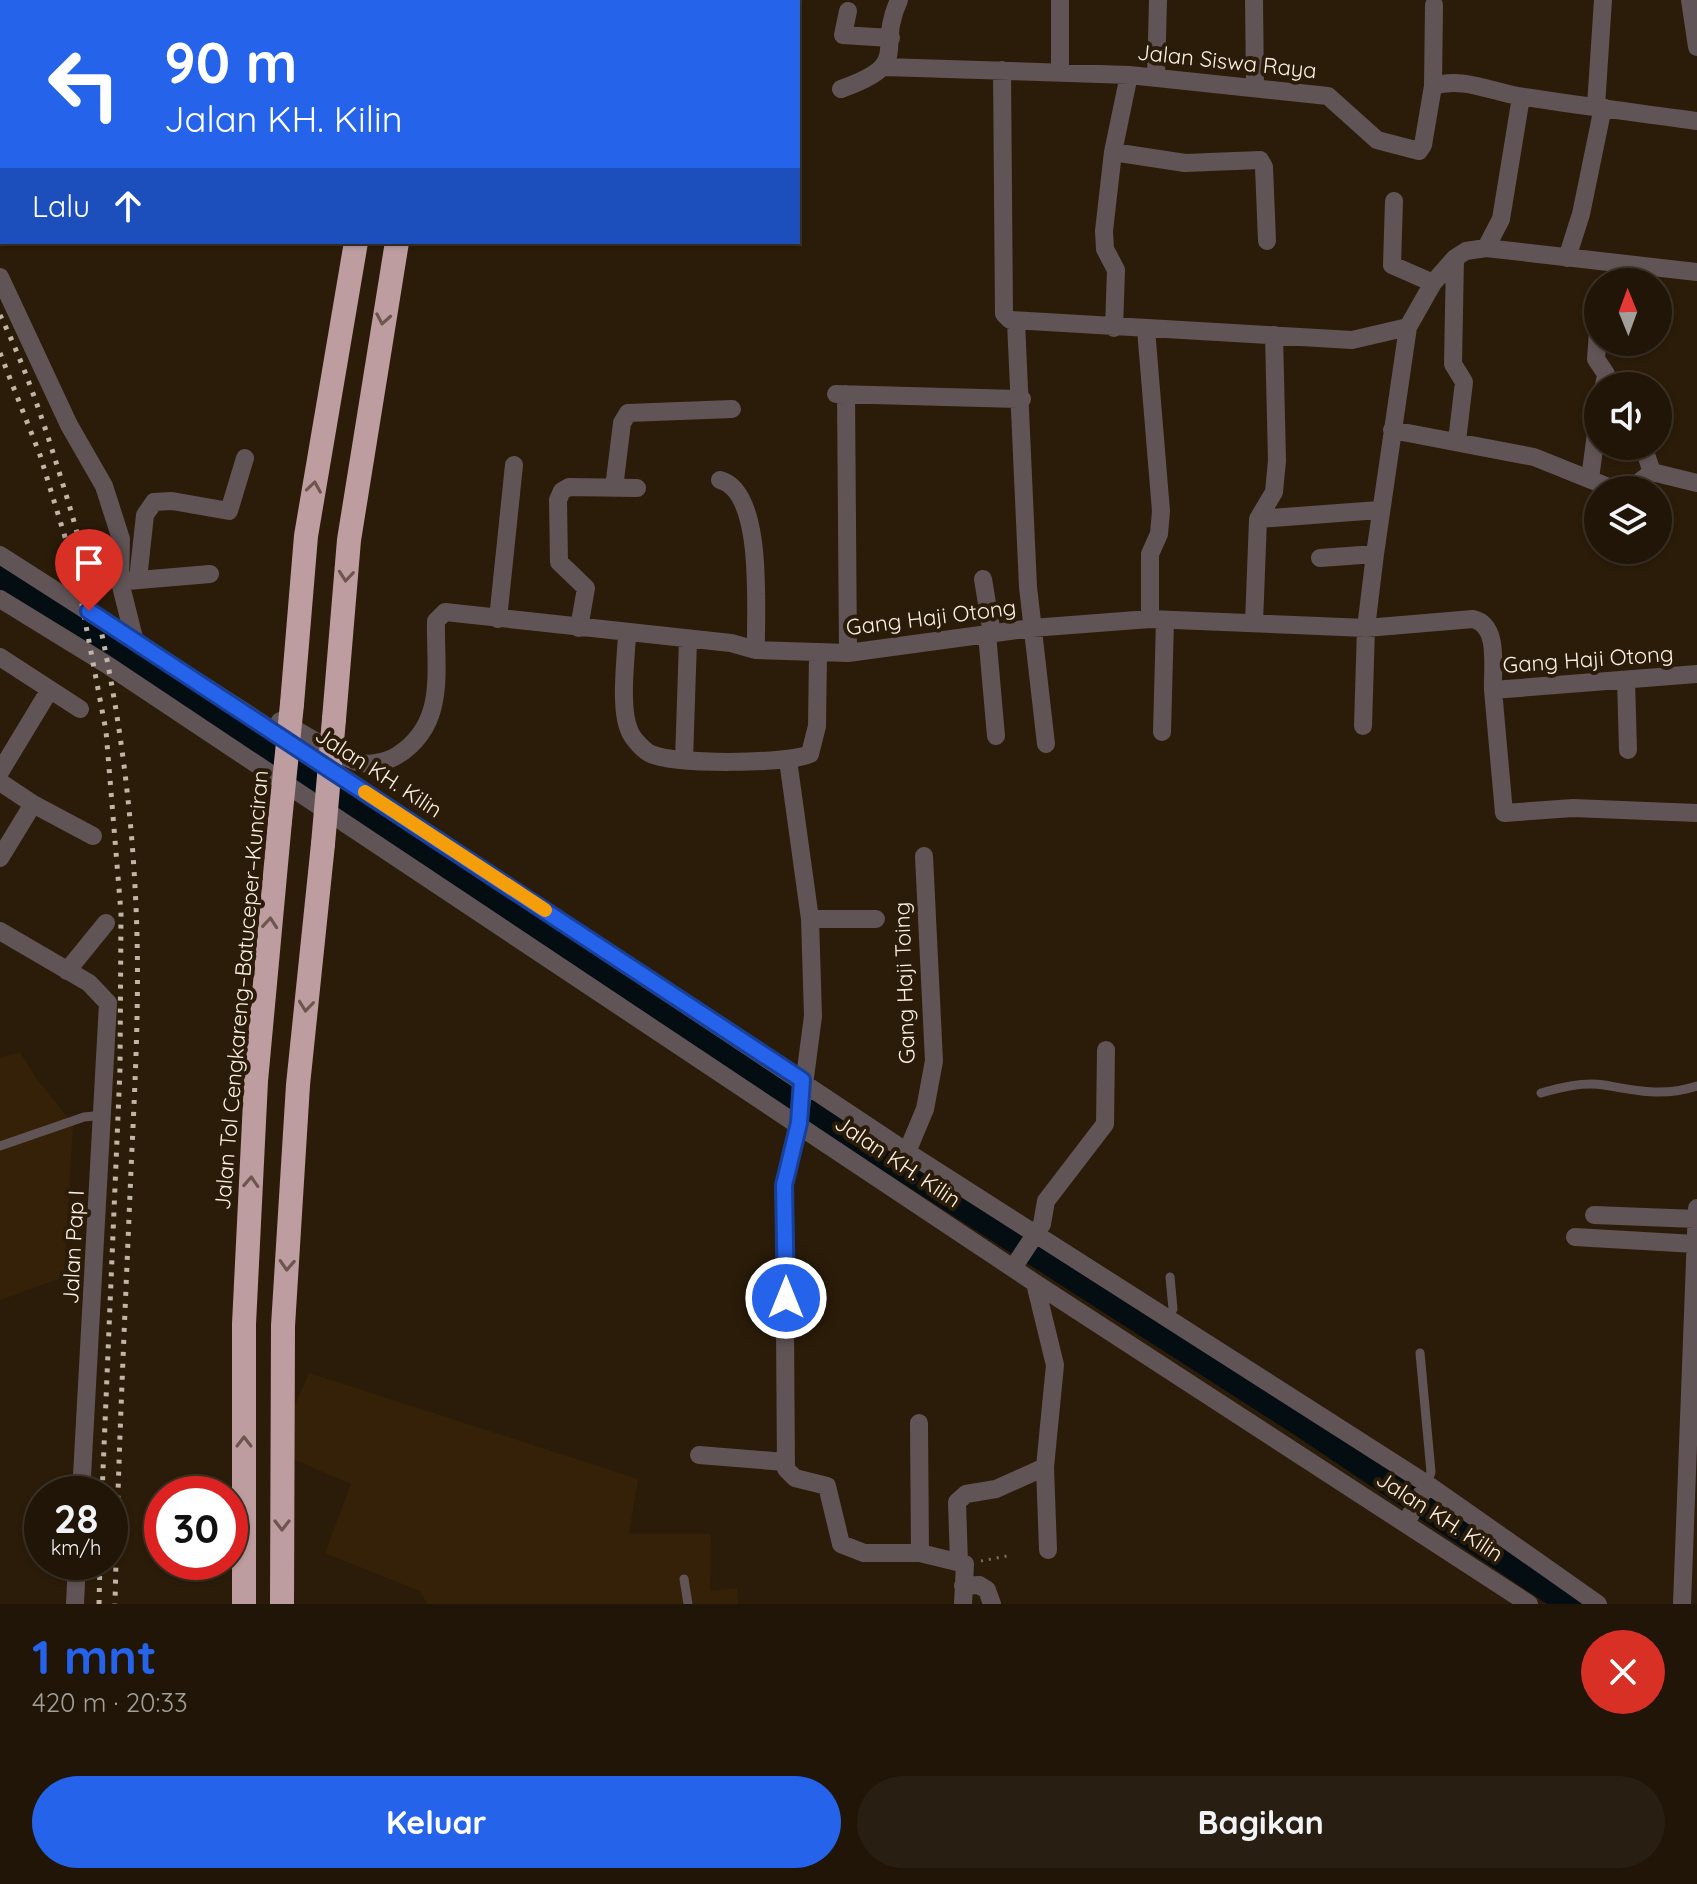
<!DOCTYPE html>
<html lang="id">
<meta charset="utf-8">
<style>
body{margin:0;font-family:Quicksand,sans-serif;background:#281e11;color:#f1f3f6;height:100vh;display:flex;flex-direction:column;font-size:30px;white-space:nowrap}
*{box-sizing:border-box;margin:0}
p{font-size:26px;color:#a29f9b}
.icon{flex:none;width:44px;height:44px;fill:none;stroke:currentColor;stroke-width:2;stroke-linecap:round;stroke-linejoin:round}
.map{position:relative;height:1604px;overflow:hidden}
.drawer{display:flex;flex-direction:column;background:#201507;flex:1}
.drawer>*{flex:none}
.hud{position:absolute;left:0px;top:0px;width:800px;height:244px;box-shadow:0 2px 6px #0004,0 0 0 2px #3d3428;background:#2563eb;color:#fff;overflow:hidden}
.needle{width:52px;rotate:359deg}
.controls{position:absolute;left:1584px;top:268px;display:grid;gap:16px}
.controls a{display:grid;place-items:center;width:88px;height:88px;border-radius:50%;background:#201507;box-shadow:0 2px 6px #0004,0 0 0 2px #3d3428;font-size:40px}
.speed{position:absolute;left:24px;top:1476px;display:flex;gap:16px;font-size:40px;font-weight:700;text-align:center}
.speed>*{display:grid;place-content:center;width:104px;height:104px;border-radius:50%;background:#201507;box-shadow:0 2px 6px #0004,0 0 0 2px #3d3428;line-height:1}
.speed small{font-size:20px;font-weight:400}
.speed .limit{border:12px solid #d22;background:#fff;color:#111}
.pin{position:absolute;display:grid;place-items:center;width:68px;height:68px;color:#fff;margin:-82px -34px;border-radius:50% 50% 50% 0;rotate:-45deg;box-shadow:0 0 8px #0007}
.pin .icon{rotate:45deg}
.me{position:absolute;width:88px;margin:-44px;rotate:0deg;stroke-linejoin:round;filter:drop-shadow(0 0 6px #0008)}
.turn{display:flex;align-items:center;gap:28px;height:168px;padding:0 32px;font-size:36px}
.turn .icon{width:104px;height:104px;stroke-width:2.5}
.turn b{display:block;font-size:56px;line-height:68px}
.then{display:flex;align-items:center;height:76px;padding:0 32px;background:#0003;gap:16px;font-size:30px}
.round{display:grid;place-items:center;flex:none;width:84px;height:84px;border-radius:42px;background:#281e11}
.overview{display:flex;align-items:center;justify-content:space-between;height:136px;padding:0 32px}
h1{font-size:48px;font-weight:700;line-height:60px;color:#2563eb}
.primary-button{display:flex;gap:16px;margin-top:auto;padding:16px 32px}
.primary-button a{flex:1;height:92px;border-radius:48px;background:#2563eb;color:#fff;font-size:32px;font-weight:700;line-height:92px;text-align:center}
.primary-button a+a{background:#281e11;color:#f1f3f6}
.map>svg:first-child{display:block}
.built{fill:#352107}
.lines{fill:none;stroke-linecap:round;stroke-linejoin:round}
.river{stroke:#030d12;stroke-width:30}
.path{stroke:#7b6e5e;stroke-width:3;stroke-dasharray:2 6;stroke-linecap:butt}
.lane{stroke:#615456;stroke-width:9}
.street{stroke:#615456;stroke-width:18}
.highway{stroke:#be9da1;stroke-width:24}
.rail{stroke:#c0b5a7;stroke-width:5;stroke-dasharray:4 8;stroke-linecap:butt}
.highway-bridge{stroke:#be9da1;stroke-width:24}
.oneway{stroke:#6d564d}
.route-casing{stroke:#184099;stroke-width:20}
.route{stroke:#2563eb;stroke-width:14}
.slow{stroke:#f59e0b;stroke-width:14}
.labels{text-anchor:middle;stroke-width:8;stroke-linejoin:round;paint-order:stroke}
.street-label{font-size:22px;fill:#faf0e4;stroke:#2b1c09}
</style>
<div class="map">
<svg width="1697" height="1604" viewBox="0 0 1697 1604">
<rect width="100%" height="100%" fill="#2b1c09"/>
<path class="built" d="M20,1052L36,1078L73,1124L64,1277L0,1300V1058Z
M309,1373L638,1479L629,1534H711L710,1591L737,1588L738,1604H427L420,1591L325,1553L351,1484L275,1451Z"/>
<g class="lines">
<path class="river" d="M0,573L766,1078L1302,1422L1574,1604"/>
<path class="path" d="M981,1561L1012,1555"/>
<path class="lane" d="M278,2L280,0
M1541,1093C1562,1087 1582,1082 1604,1085C1638,1091 1663,1097 1697,1086
M0,1146L84,1117L104,1115
M1167,1318L1173,1309L1170,1277
M1420,1353L1431,1472L1427,1484
M684,1579L688,1604"/>
<path class="street" d="M1060,0V72
M1254,0L1255,86
M1690,0L1697,47
M848,11L843,35L891,38
M885,67L1129,75L1328,96L1377,140L1419,151L1423,145L1433,86C1463,76 1494,93 1524,97C1582,106 1639,113 1697,121
M1002,70L1004,314L1010,320L1352,340L1408,327
M1129,75L1113,152L1185,163L1260,160L1264,167L1267,241
M1156,77L1158,0
M1433,86L1434,5
M841,89C914,63 875,52 899,0
M1596,106L1603,0
M1113,152L1104,231L1105,249L1116,270L1114,328
M1394,201L1392,265L1433,283
M1486,248L1501,219L1521,97
M1455,258L1453,364L1464,382L1457,441
M1567,258L1581,214L1603,107
M0,277L69,425L104,486L121,539L120,582L135,642
M1016,322L1028,587L1046,744
M1146,329L1161,511L1159,534L1150,554V619
M1598,332L1596,359L1606,374L1604,386
M836,394L1022,399
M846,394L848,653
M1392,430L1534,457L1616,490
M1643,446L1652,472L1697,483
M1590,479L1598,418
M720,480C765,492 755,613 756,650
M614,488L622,423L628,413L732,409
M1629,490L1652,472
M1258,519L1379,510
M0,555L242,710L907,1152L1427,1484L1598,1604
M1320,558L1375,554L1408,327L1433,283L1455,258L1466,251L1486,248L1697,272
M138,579L145,515L154,502L172,501L229,511L245,458
M983,579L992,634
M127,581L210,574
M0,599L106,664L1035,1283L1529,1604
M498,619L514,465
M1254,623L1258,519L1274,492L1277,461L1274,335
M579,628L586,588L559,562L558,500L562,491L569,487L637,488
M627,634C626,659 619,710 630,732C633,739 644,751 651,754C675,765 786,764 810,754L817,726L818,654
M987,634L996,736
M0,657L80,709
M1626,680L1628,750
M1493,690L1504,813L1573,808L1697,813
M280,721C305,734 330,752 357,762C369,766 387,762 398,755C447,723 435,672 436,621L445,612L731,643L756,650L848,653L1032,628L1150,619L1366,628L1473,619C1500,625 1492,668 1493,690L1697,674
M1363,726L1366,628L1375,554
M1162,732L1165,620
M684,760L688,640
M788,760L810,919L813,1016L799,1123L784,1185L786,1469L795,1478L827,1486L841,1544L864,1553H920L965,1564L963,1604
M0,772L49,691
M0,782L33,804L0,858
M33,804L93,836
M810,919H876
M0,931L89,983L108,1003L81,1494
M67,971L106,923
M907,1152L925,1109L934,1061L924,856
M1594,1215L1696,1219
M1575,1237L1695,1244
M1013,1268L1042,1224L1046,1201L1105,1124L1106,1050
M1035,1283L1055,1365L1045,1467L1048,1550
M919,1423L920,1553
M699,1455L785,1462
M1406,1523L1427,1484
M959,1563L957,1502L966,1494L996,1489L1045,1467
M963,1586L979,1585L987,1590L992,1604
M75,1604L77,1562
M1682,1604L1697,1208"/>
<path class="highway" d="M413,2L414,0
M456,2L457,0
M292,704L306,536L356,242
M334,719L349,540L397,242
M244,1604V1324L256,1081L280,821
M282,1604L283,1326L298,1085L323,844"/>
<path class="rail" d="M0,315C27,370 46,429 64,488C106,624 130,765 136,907C140,995 135,1083 131,1170C125,1315 118,1459 115,1604
M0,353L40,455L76,573L106,731L121,913L120,1069L102,1494
M99,1604L100,1562"/>
<path class="highway-bridge" d="M280,821L292,704
M323,844L334,719"/>
</g>
<defs><path id="oneway-chevron" d="M-2-3.5L2.5 0L-2 3.5" fill="none" stroke-width="1.6" stroke-linecap="round" stroke-linejoin="round" transform="scale(2)"/></defs>
<g class="oneway">
<use href="#oneway-chevron" transform="translate(383 319) rotate(100)"/>
<use href="#oneway-chevron" transform="translate(314 487) rotate(-81)"/>
<use href="#oneway-chevron" transform="translate(346 576) rotate(95)"/>
<use href="#oneway-chevron" transform="translate(270 923) rotate(-85)"/>
<use href="#oneway-chevron" transform="translate(306 1006) rotate(96)"/>
<use href="#oneway-chevron" transform="translate(251 1182) rotate(-87)"/>
<use href="#oneway-chevron" transform="translate(287 1265) rotate(93)"/>
<use href="#oneway-chevron" transform="translate(244 1442) rotate(-90)"/>
<use href="#oneway-chevron" transform="translate(282 1525) rotate(90)"/>
</g>
<g class="lines">
<g class="route-casing">
<path id="route" d="M89,611L802,1080L799,1123L784,1185L786,1298"/>
</g>
<use href="#route" class="route"/>
<path class="slow" d="M365,792L545,910"/>
</g>
<g class="labels">
<g class="street-label">
<text transform="translate(1227 61) rotate(6)" y="8">Jalan Siswa Raya</text>
<text transform="translate(931 617) rotate(-7)" y="8">Gang Haji Otong</text>
<text transform="translate(1588 659) rotate(-4)" y="8">Gang Haji Otong</text>
<text transform="translate(379 772) rotate(33)" y="8">Jalan KH. Kilin</text>
<text transform="translate(904 983) rotate(-92)" y="8">Gang Haji Toing</text>
<text transform="translate(241 990) rotate(-85)" y="8">Jalan Tol Cengkareng–Batuceper–Kunciran</text>
<text transform="translate(898 1161) rotate(34)" y="8">Jalan KH. Kilin</text>
<text transform="translate(73 1247) rotate(-87)" y="8">Jalan Pap I</text>
<text transform="translate(1440 1516) rotate(33)" y="8">Jalan KH. Kilin</text>
</g>
</g>
</svg>
<div class="controls">
<a><svg class="needle" viewBox="-14 -14 28 28"><path d="M0-13l5 13h-10z" fill="#e53935"/><path d="M0 13l5-13h-10z" fill="#a29f9b"/></svg></a>
<a><svg class="icon" aria-label="sound" viewBox="0 0 24 24"><path d="M4 9h4l5-4v14l-5-4H4zM17 9q2 3 0 6"/></svg></a>
<a><svg class="icon" aria-label="layers" viewBox="0 0 24 24"><path d="M12 4l9 5-9 5-9-5zM3 14l9 5 9-5"/></svg></a>
</div>
<div class="speed"><div>28<small>km/h</small></div><div class="limit">30</div></div>
<div class="pin" style="left:89px;top:611px;background:#d93025"><svg class="icon" aria-label="arrive" viewBox="0 0 24 24"><path d="M6 21V4h12l-3 4 3 4H6"/></svg></div>
<svg class="me" style="left:786px;top:1298px" viewBox="-20 -20 40 40"><circle r="17" fill="#2563eb" stroke="#fff" stroke-width="3"/><path d="M0-11L8 9 0 5-8 9z" fill="#fff"/></svg>
<div class="hud">
<div class="turn"><svg class="icon" aria-label="left" viewBox="0 0 24 24"><path d="M17 20v-9H6M10 6l-5 5 5 5"/></svg><div><b>90 m</b>Jalan KH. Kilin</div></div>
<div class="then">Lalu<svg class="icon" aria-label="ahead" viewBox="0 0 24 24"><path d="M12 20V5M6 11l6-6 6 6"/></svg></div>
</div>
</div>
<section class="drawer">
<div class="overview"><div><h1>1 mnt</h1><p>420 m · 20:33</p></div><a class="round" style="background:#d93025;color:#fff"><svg class="icon" aria-label="close" viewBox="0 0 24 24"><path d="M6 6l12 12M18 6L6 18"/></svg></a></div>
<div class="primary-button"><a>Keluar</a><a>Bagikan</a></div>
</section>
